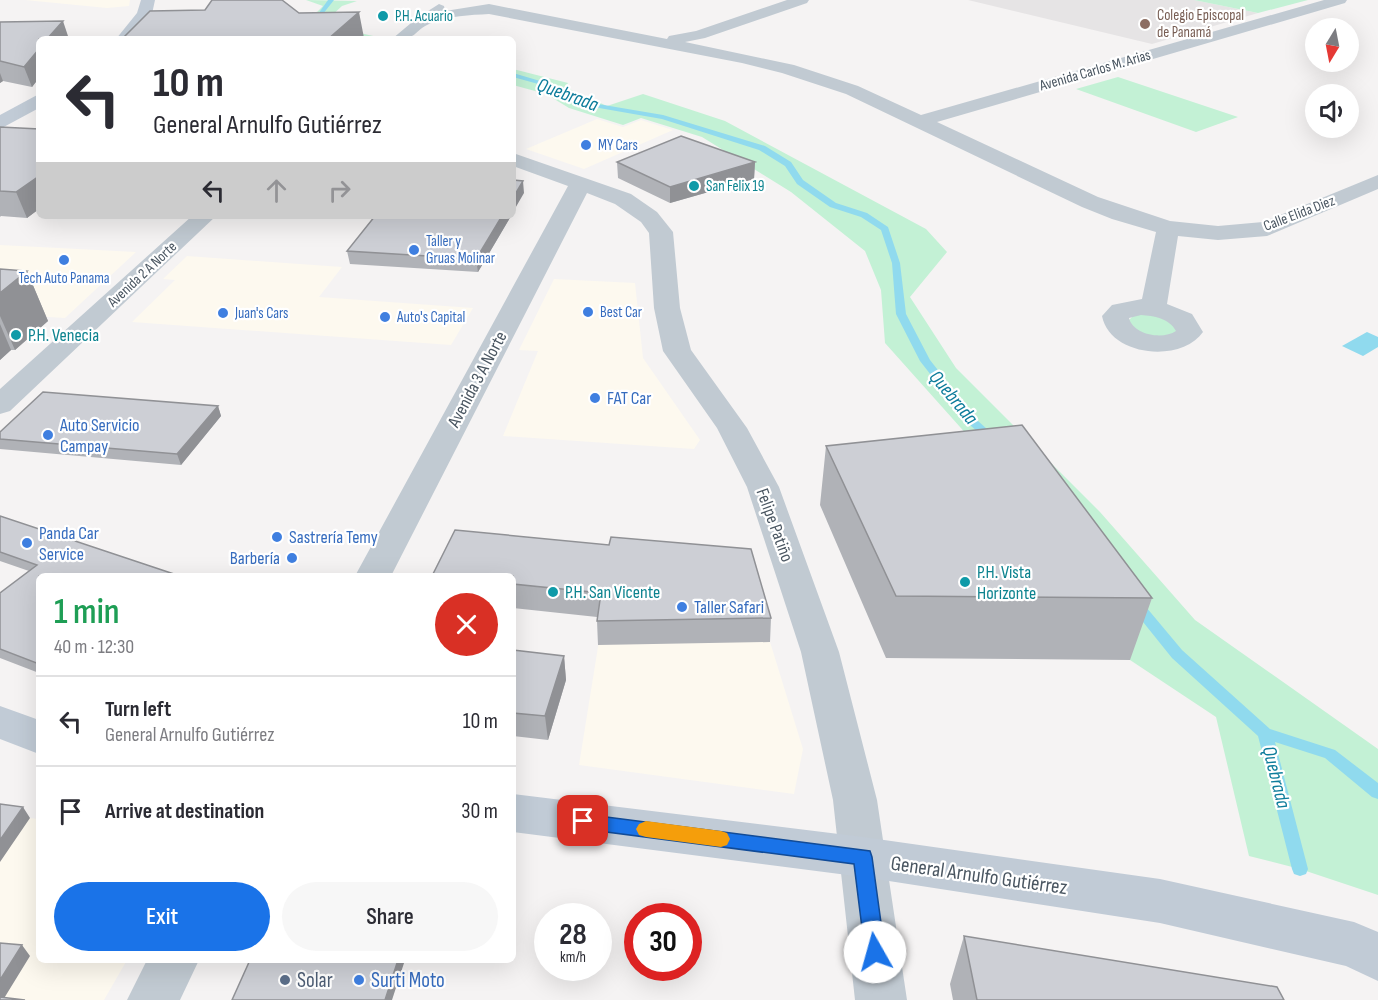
<!DOCTYPE html>
<meta charset="utf-8">
<style>
body{margin:0;font-family:"Sofia Sans Condensed",sans-serif;background:#f7f7f7;color:#2b2b33;height:100vh;display:flex;flex-direction:column;font-size:22px;white-space:nowrap}
*{box-sizing:border-box;margin:0}
p{font-size:20px;color:#7c7c81}
.icon{flex:none;width:33px;height:33px;fill:none;stroke:currentColor;stroke-width:2;stroke-linecap:round;stroke-linejoin:round}
.map{position:relative;flex:1;overflow:hidden}
.panel{position:absolute;left:36px;top:573px;width:480px;height:390px;display:flex;flex-direction:column;background:#fff;border-radius:9px;box-shadow:0 6px 24px #0002}
.panel>*{flex:none}
.guide{position:absolute;left:36px;top:36px;width:480px;height:183px;border-radius:9px;box-shadow:0 6px 24px #0002;background:#fff;color:#2b2b33;overflow:hidden}
.needle{width:39px;rotate:190deg}
.fabs{position:absolute;left:1305px;top:18px;display:grid;gap:12px}
.fabs a{display:grid;place-items:center;width:54px;height:54px;border-radius:50%;background:#fff;box-shadow:0 6px 24px #0002;font-size:30px}
.speed{position:absolute;left:534px;top:903px;display:flex;gap:12px;font-size:30px;font-weight:700;text-align:center}
.speed>*{display:grid;place-content:center;width:78px;height:78px;border-radius:50%;background:#fff;box-shadow:0 6px 24px #0002;line-height:1}
.speed small{font-size:15px;font-weight:400}
.speed .limit{border:9px solid #d22;background:#fff;color:#111}
.pin{position:absolute;display:grid;place-items:center;width:51px;height:51px;color:#fff;margin:-26px;border-radius:12px;box-shadow:0 3px 9px #0006}
.me{position:absolute;width:66px;margin:-33px;rotate:353deg;stroke-linejoin:round;filter:drop-shadow(0 0 4px #0008)}
.turn{display:flex;align-items:center;gap:21px;height:126px;padding:0 18px;font-size:27px}
.turn .icon{width:78px;height:78px;stroke-width:2.5}
.turn b{display:block;font-size:42px;line-height:51px}
.lanes{display:flex;align-items:center;height:57px;padding:0 18px;background:#0003;justify-content:center;gap:30px;direction:ltr}
.lanes .off{opacity:.35}
.round{display:grid;place-items:center;flex:none;width:63px;height:63px;border-radius:32px;background:#f7f7f7}
.head{display:flex;align-items:center;justify-content:space-between;height:102px;padding:0 18px}
h1{font-size:36px;font-weight:600;line-height:45px;color:#1e9e55}
.action{display:flex;gap:12px;margin-top:auto;padding:12px 18px}
.action a{flex:1;height:69px;border-radius:36px;background:#1a73e8;color:#fff;font-size:24px;font-weight:600;line-height:69px;text-align:center}
.action a+a{background:#f7f7f7;color:#2b2b33}
ul{padding:0;list-style:none}
li{display:flex;align-items:center;gap:18px;height:90px;padding:0 18px;border-top:2px solid #e1e1e2}
li div{flex:1}
li b{display:block;font-size:22px}
li em{font-style:normal}
.map>svg:first-child{display:block}
.commercial{fill:#fdf9ef}
.education{fill:#e6e4e5}
.green{fill:#c3f1d5}
.water{fill:#90daee}
.lines{fill:none;stroke-linecap:round;stroke-linejoin:round}
.stream{fill:#90daee;fill-rule:evenodd}
.street{fill:#c1cad2;fill-rule:evenodd}
.secondary{fill:#c1cbd6;fill-rule:evenodd}
.wall{fill:#b0b2b7}
.shaded-wall{fill:#909195}
.building{fill:#cdcfd5;stroke:#909195;stroke-width:1.5}
.route{fill:#1a73e8;stroke:#114b97;stroke-width:1.5}
.slow{fill:#f59e0b}
.culture-dot{fill:#0f9aa8;stroke:#fff;stroke-width:2}
.education-dot{fill:#8d6e63;stroke:#fff;stroke-width:2}
.shop-dot{fill:#3f7fe0;stroke:#fff;stroke-width:2}
.service-dot{fill:#5c6f8a;stroke:#fff;stroke-width:2}
.labels{text-anchor:middle;stroke-width:4.5;stroke-linejoin:round;paint-order:stroke}
.far-education-label{font-size:15px;fill:#785e54;stroke:#fff;text-anchor:start}
.far-culture-label{font-size:15px;fill:#0d838f;stroke:#fff;text-anchor:start}
.far-street-label{font-size:15px;fill:#4a5661;stroke:#fff}
.far-shop-label{font-size:15px;fill:#366cbe;stroke:#fff;text-anchor:start}
.culture-label{font-size:18px;fill:#0d838f;stroke:#fff;text-anchor:start}
.street-label{font-size:18px;fill:#4a5661;stroke:#fff}
.shop-label{font-size:18px;fill:#366cbe;stroke:#fff;text-anchor:start}
.water-label{font-size:20px;font-style:italic;fill:#0c7c9b;stroke:#fff}
.near-street-label{font-size:21px;fill:#4a5661;stroke:#fff}
.near-service-label{font-size:21px;fill:#4e5e75;stroke:#fff;text-anchor:start}
.near-shop-label{font-size:21px;fill:#366cbe;stroke:#fff;text-anchor:start}
</style>
<div class="map">
<svg width="1378" height="1000" viewBox="0 0 1378 1000">
<rect width="100%" height="100%" fill="#f5f3f3"/>
<path class="commercial" d="M25,0H130L129,6L107,8Z
M597,119L623,127L641,120L673,130L584,169L526,149Z
M0,245L136,252L65,318L0,314Z
M187,256L342,267L319,297L473,308L451,345L132,322L175,280L163,279Z
M554,279L635,283L643,358L700,440L694,449L503,436L538,351L519,350Z
M612,560L770,642L803,749L794,794L579,765Z
M0,815L39,819V960H127L104,1000H0Z"/>
<path class="education" d="M968,0H1194L1258,13L1152,44Z"/>
<path class="green" d="M306,0L357,1L342,6L328,19L329,26L382,38L339,39L310,19L323,6Z
M1194,0H1308L1258,13Z
M513,69L568,83L565,87L607,106L643,94L725,121L926,229L947,252L910,297L956,368L1100,512L1195,620L1378,749V895L1300,869L1249,856L1216,717L1130,660L985,455L885,343L881,290L865,251L791,192L702,137L641,118L623,125L569,108L546,94L513,85Z
M1118,77L1238,117L1196,132L1076,89Z
M1147,313L1178,324L1177,336L1145,337L1127,322L1133,316Z"/>
<path class="water" d="M1367,332L1378,337V347L1363,356L1342,346Z"/>
<g class="lines">
<path class="stream" d="M328,0H334L315,24H311Z
M513,73L564,88L586,102L663,115L765,146L791,162L803,180L836,203L867,213L888,227L900,263L906,314L930,360L978,421L996,437L998,439L996,441H988L970,425L920,361L896,314L892,263L881,230L861,217L830,207L797,184L785,166L759,150L662,119L582,105L560,90L513,77Z
M1136,599L1141,601L1182,650L1270,729L1335,750L1378,783V799L1372,797L1325,758L1275,742L1308,869L1306,874L1300,876L1294,874L1292,869L1258,736L1172,658L1131,607L1129,604L1131,601Z"/>
<path class="street" d="M787,0H809L807,3L705,38L685,42L794,65L858,86L921,115L1324,0H1347L1345,3L937,122L1098,197L1170,221L1218,226L1263,222L1378,175V189L1267,236L1218,240L1178,236L1167,304L1192,314L1203,332C1182,363 1110,357 1102,316L1112,305L1142,299L1156,232L1112,219L1082,207L846,94L782,73L742,63L489,14C470,15 449,16 431,23C411,32 420,39 392,39L417,18L439,4L444,6L445,11L489,4L667,39L669,36L696,31ZM1141,315C1154,316 1169,318 1176,331C1163,340 1133,335 1129,318Z
M513,153L631,194L657,212L673,232L680,308L691,350L747,428L779,487L839,652L877,800L907,1000H855L833,800L801,652L747,487L717,428L663,351L654,308L649,233L641,222L615,204L587,193L391,576H355L568,186L513,166Z
M192,216H216L10,411L0,414V389Z
M147,960H199L180,1000H127Z"/>
<path class="secondary" d="M141,0H155L152,14L132,39H116L137,13Z
M39,94V108L0,129V115Z
M0,706L39,720V754L0,739Z
M513,794L863,837L1160,879L1354,922L1378,932V981L1346,966L1160,923L863,877L513,832Z"/>
</g>
<path class="wall" d="M0,22L39,39V78L32,87L3,81L0,83Z
M0,127L39,129V209L27,218L1,216L0,217Z
M617,162H755L754,179L670,203L618,178Z
M375,216H511L478,272L350,264L347,251Z
M0,269L27,271L48,321L15,350H11L0,360Z
M218,406L221,416L181,465L0,449V432Z
M826,446L1152,598L1130,660L886,658L820,505Z
M0,516L180,576H39V673L0,658V593L29,571L0,561Z
M513,576L771,618L770,642L598,645L597,621V617L513,608Z
M513,650L564,656L566,680L548,740L513,736Z
M964,936L1284,1000H953L950,984Z"/>
<path class="shaded-wall" d="M359,12L364,38L363,39H328Z
M63,21L69,39H47Z
M39,49V78L32,87L24,67Z
M0,73L3,81L0,83Z
M755,162L754,179L670,203V187Z
M39,176V209L27,218L16,192Z
M523,181L524,193L513,212V198Z
M502,216H511L478,272L476,259Z
M27,271L48,321L15,350L0,316V293Z
M0,324L11,350L0,360Z
M218,406L221,416L181,465L177,454Z
M564,656L566,680L548,740L545,716Z
M23,807L30,818L0,862V840Z
M22,945L30,956L3,1000H0V980Z
M398,960H405L392,1000H385Z"/>
<path class="building" d="M212,0H282L299,13L359,12L328,39H122L150,11L205,10Z
M63,21L47,39H39V49L24,67L0,61V22Z
M0,127L39,129V176L16,192L0,191Z
M681,136L755,162L670,187L617,162Z
M513,180L523,181L513,198Z
M375,216H502L476,259L347,251Z
M0,269L27,271L0,293Z
M43,392L218,406L177,454L0,439V432Z
M1022,425L1152,598L896,596L826,446Z
M0,516L180,576H39V664L0,649V593L37,565L0,552Z
M455,530L609,545L611,537L751,549L771,618L597,621L601,593L513,584V576H432Z
M513,650L564,656L545,716L513,713Z
M0,804L23,807L0,840Z
M964,936L1277,987L1284,1000H977Z
M0,943L22,945L0,980Z
M250,960H398L385,1000H232Z
M0,997L25,1000H0Z"/>
<path class="route" d="M583,814L870,851L872,857L885,952L882,959L875,962L868,959L865,952L854,864L583,829L577,827L574,821L577,816Z"/>
<path class="slow" d="M646,821L721,831L727,833L730,839L727,845L721,847L646,837L639,835L636,829L639,824Z"/>
<g class="culture-dot">
<circle cx="383" cy="16" r="6"/>
<circle cx="694" cy="186" r="6"/>
<circle cx="16" cy="335" r="6"/>
<circle cx="965" cy="582" r="6"/>
<circle cx="553" cy="592" r="6"/>
</g>
<circle class="education-dot" cx="1145" cy="24" r="6"/>
<g class="shop-dot">
<circle cx="586" cy="145" r="6"/>
<circle cx="414" cy="250" r="6"/>
<circle cx="64" cy="260" r="6"/>
<circle cx="588" cy="312" r="6"/>
<circle cx="223" cy="313" r="6"/>
<circle cx="385" cy="317" r="6"/>
<circle cx="595" cy="398" r="6"/>
<circle cx="48" cy="435" r="6"/>
<circle cx="277" cy="537" r="6"/>
<circle cx="27" cy="543" r="6"/>
<circle cx="292" cy="558" r="6"/>
<circle cx="682" cy="607" r="6"/>
<circle cx="359" cy="980" r="6"/>
</g>
<circle class="service-dot" cx="285" cy="980" r="6"/>
<g class="labels">
<g class="far-education-label">
<text x="1157" y="20">Colegio Episcopal<tspan x="1157" dy="17">de Panamá</tspan></text>
</g>
<g class="far-culture-label">
<text x="395" y="21">P.H. Acuario</text>
<text x="706" y="191">San Felix 19</text>
</g>
<g class="far-street-label">
<text transform="translate(1095 70) rotate(-16)" y="5">Avenida Carlos M. Arias</text>
<text transform="translate(1299 213) rotate(-21)" y="5">Calle Elida Diez</text>
<text transform="translate(142 274) rotate(-43)" y="5">Avenida 2 A Norte</text>
</g>
<g class="far-shop-label">
<text x="598" y="150">MY Cars</text>
<text x="426" y="246">Taller y<tspan x="426" dy="17">Gruas Molinar</tspan></text>
<text x="64" y="283" text-anchor="middle">Tech Auto Panama</text>
<text x="600" y="317">Best Car</text>
<text x="235" y="318">Juan's Cars</text>
<text x="397" y="322">Auto's Capital</text>
</g>
<g class="culture-label">
<text x="28" y="341">P.H. Venecia</text>
<text x="977" y="578">P.H. Vista<tspan x="977" dy="21">Horizonte</tspan></text>
<text x="565" y="598">P.H. San Vicente</text>
</g>
<g class="street-label">
<text transform="translate(477 379) rotate(-62)" y="6">Avenida 3 A Norte</text>
<text transform="translate(775 525) rotate(70)" y="6">Felipe Patiño</text>
</g>
<g class="shop-label">
<text x="607" y="404">FAT Car</text>
<text x="60" y="431">Auto Servicio<tspan x="60" dy="21">Campay</tspan></text>
<text x="39" y="539">Panda Car<tspan x="39" dy="21">Service</tspan></text>
<text x="289" y="543">Sastrería Temy</text>
<text x="280" y="564" text-anchor="end">Barbería</text>
<text x="694" y="613">Taller Safari</text>
</g>
<g class="water-label">
<text transform="translate(568 94) rotate(20)" y="7">Quebrada</text>
<text transform="translate(954 397) rotate(50)" y="7">Quebrada</text>
<text transform="translate(1277 777) rotate(76)" y="7">Quebrada</text>
</g>
<g class="near-street-label">
<text transform="translate(979 875) rotate(8)" y="7">General Arnulfo Gutiérrez</text>
</g>
<g class="near-service-label">
<text x="297" y="987">Solar</text>
</g>
<g class="near-shop-label">
<text x="371" y="987">Surti Moto</text>
</g>
</g>
</svg>
<div class="fabs">
<a><svg class="needle" viewBox="-14 -14 28 28"><path d="M0-13l5 13h-10z" fill="#e53935"/><path d="M0 13l5-13h-10z" fill="#7c7c81"/></svg></a>
<a><svg class="icon" aria-label="sound" viewBox="0 0 24 24"><path d="M4 9h4l5-4v14l-5-4H4zM17 9q2 3 0 6"/></svg></a>
</div>
<div class="speed"><div>28<small>km/h</small></div><div class="limit">30</div></div>
<div class="pin" style="left:583px;top:821px;background:#d93025"><svg class="icon" aria-label="arrive" viewBox="0 0 24 24"><path d="M6 21V4h12l-3 4 3 4H6"/></svg></div>
<svg class="me" style="left:875px;top:952px" viewBox="-20 -20 40 40"><circle r="19" fill="#fff"/><path d="M0-13L10 11 0 6-10 11z" fill="#1a73e8"/></svg>
<div class="guide">
<div class="turn"><svg class="icon" aria-label="left" viewBox="0 0 24 24"><path d="M17 20v-9H6M10 6l-5 5 5 5"/></svg><div><b>10 m</b>General Arnulfo Gutiérrez</div></div>
<div class="lanes"><svg class="icon" aria-label="left" viewBox="0 0 24 24"><path d="M17 20v-9H6M10 6l-5 5 5 5"/></svg><svg class="icon off" aria-label="ahead" viewBox="0 0 24 24"><path d="M12 20V5M6 11l6-6 6 6"/></svg><svg class="icon off" aria-label="right" viewBox="0 0 24 24"><path d="M7 20v-9h11M14 6l5 5-5 5"/></svg></div>
</div>
<section class="panel">
<div class="head"><div><h1>1 min</h1><p>40 m · 12:30</p></div><a class="round" style="background:#d93025;color:#fff"><svg class="icon" aria-label="close" viewBox="0 0 24 24"><path d="M6 6l12 12M18 6L6 18"/></svg></a></div>
<ul>
<li><svg class="icon" aria-label="left" viewBox="0 0 24 24"><path d="M17 20v-9H6M10 6l-5 5 5 5"/></svg><div><b>Turn left</b><p>General Arnulfo Gutiérrez</p></div><em>10 m</em></li>
<li><svg class="icon" aria-label="arrive" viewBox="0 0 24 24"><path d="M6 21V4h12l-3 4 3 4H6"/></svg><div><b>Arrive at destination</b></div><em>30 m</em></li>
</ul>
<div class="action"><a>Exit</a><a>Share</a></div>
</section>
</div>
